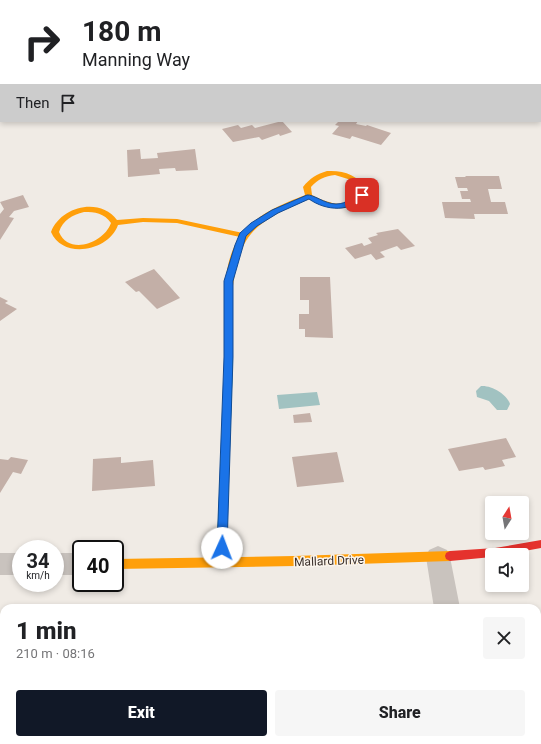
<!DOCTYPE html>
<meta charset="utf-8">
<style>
body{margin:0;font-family:Roboto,sans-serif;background:#f6f6f6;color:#202124;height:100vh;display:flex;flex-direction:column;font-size:15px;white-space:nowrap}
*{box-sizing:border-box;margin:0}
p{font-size:13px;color:#757577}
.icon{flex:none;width:22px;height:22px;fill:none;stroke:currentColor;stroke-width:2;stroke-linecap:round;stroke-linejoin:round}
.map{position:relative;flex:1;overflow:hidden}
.details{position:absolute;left:0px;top:604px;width:541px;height:140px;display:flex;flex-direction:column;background:#fff;border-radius:12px 12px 0 0;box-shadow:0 2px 6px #0003}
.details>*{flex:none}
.top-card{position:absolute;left:0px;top:0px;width:541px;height:122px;box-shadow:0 2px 6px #0003;background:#fff;color:#202124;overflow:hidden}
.needle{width:26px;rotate:11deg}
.controls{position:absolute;left:485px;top:496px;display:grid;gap:8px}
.controls a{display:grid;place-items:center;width:44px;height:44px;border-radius:4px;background:#fff;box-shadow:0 2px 6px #0003;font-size:20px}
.speed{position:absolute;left:12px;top:540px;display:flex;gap:8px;font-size:20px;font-weight:700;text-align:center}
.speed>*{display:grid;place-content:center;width:52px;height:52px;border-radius:50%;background:#fff;box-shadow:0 2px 6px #0003;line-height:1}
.speed small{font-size:10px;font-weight:400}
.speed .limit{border:2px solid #111;border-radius:6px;background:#fff;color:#111}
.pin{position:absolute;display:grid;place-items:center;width:34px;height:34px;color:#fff;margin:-17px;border-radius:8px;box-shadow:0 2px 6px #0006}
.me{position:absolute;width:44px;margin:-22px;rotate:2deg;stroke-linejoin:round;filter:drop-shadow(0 0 3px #0008)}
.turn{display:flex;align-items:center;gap:14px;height:84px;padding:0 16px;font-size:18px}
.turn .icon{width:52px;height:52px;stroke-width:2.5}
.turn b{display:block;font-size:28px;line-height:34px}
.then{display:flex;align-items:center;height:38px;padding:0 16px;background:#0003;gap:8px;font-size:15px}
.round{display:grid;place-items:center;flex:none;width:42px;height:42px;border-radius:4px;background:#f6f6f6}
.summary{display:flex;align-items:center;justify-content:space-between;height:68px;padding:0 16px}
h1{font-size:24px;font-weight:800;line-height:30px}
.primary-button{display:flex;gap:8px;margin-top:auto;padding:8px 16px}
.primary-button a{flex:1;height:46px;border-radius:4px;background:#111827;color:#fff;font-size:16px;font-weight:800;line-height:46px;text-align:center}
.primary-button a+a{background:#f6f6f6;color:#202124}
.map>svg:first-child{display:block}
.water{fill:#a1c2c1}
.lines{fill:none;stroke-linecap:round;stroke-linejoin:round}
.stream{fill:#a1c2c1;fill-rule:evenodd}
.building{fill:#c3afa7}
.street{fill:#c9c3be;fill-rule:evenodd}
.fast{fill:#30b455;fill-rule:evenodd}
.slow{fill:#ff9f0a;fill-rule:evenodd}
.jam{fill:#e5322d;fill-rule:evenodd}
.route{fill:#1a73e8;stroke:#114b97}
.labels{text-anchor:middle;stroke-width:3;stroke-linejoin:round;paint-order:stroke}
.street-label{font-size:12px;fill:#3b302b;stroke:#fbf5ee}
</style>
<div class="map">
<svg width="541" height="744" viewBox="0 0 541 744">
<rect width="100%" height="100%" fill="#f0ebe5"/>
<path class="water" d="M481,386C491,385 507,394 510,404L507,410H497L489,401L477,397L476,391Z
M317,392L320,405L279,409L277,395Z"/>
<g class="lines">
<path class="stream" d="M510,0H514L515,1H511Z
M540,18H541V21H540Z"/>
</g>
<path class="building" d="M282,121L292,132L280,136L279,134L262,140L259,137L233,142L222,129L238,125L241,128L252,125L255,128Z
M339,121H358L356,124L366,126L367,125L391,133L381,145L352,136L350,139L332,134L339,126L335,125Z
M140,149L141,159L158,158L157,153L195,149L198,170L176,171L175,168L159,169L160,174L128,177L127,150Z
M465,176H499L502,189H488L491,202H505L508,214H474L475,219L445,218L442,202H471L470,199H462L460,191H468L467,188H458L455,177H466Z
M23,195L29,207L14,211L9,217L14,218L0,240V214L4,209L0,202Z
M398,229L415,246L401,250L397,246L380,252L385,257L376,260L371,254L355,259L345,248L362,243L364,246L372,243L368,238L378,235L376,233Z
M154,269L180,298L157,309L139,291L136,292L125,282Z
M300,277H330L333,338L305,337V329H299V314H309V300H300Z
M0,297L8,301L5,303L17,309L0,321Z
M310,413L312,422L294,423L293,415Z
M506,438L516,457L502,460L505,466L485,470L483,467L459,471L448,449Z
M337,452L344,482L297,487L292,457Z
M11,457L28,460L21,474L13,472L0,493V459L8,460Z
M121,457V463L153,460L155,486L92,491L93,459Z"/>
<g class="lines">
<path class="street" d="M11,0H25L10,1Z
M32,0H46L31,1Z
M413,0H427V1H413Z
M0,9H1L0,18Z
M438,546L447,550L450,557L460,608H434L426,557L429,550Z
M0,553H21V575H0Z
M55,553H81V575H55Z
M455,740H483L484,744H456Z"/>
<path class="fast" d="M228,291L232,294L233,361L226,564L225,567L221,569L217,567L216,564L225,361L224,294Z"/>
<path class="slow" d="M327,171C344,170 357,175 367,189C357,215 329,211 309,199C254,223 239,232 232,294L228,297L224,294C226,275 228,253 240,237L177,223L143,222L118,225C109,251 63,260 51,232C61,206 100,197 117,220L143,218L177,219L243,233C258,213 283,204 305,195L303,187C310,178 317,174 327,171ZM335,175L348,179L359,189C351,211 329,204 312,195L311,187C318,179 325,176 335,175ZM84,212C95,212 104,213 111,223C104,243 69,256 59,232C63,220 72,215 84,212Z
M450,551L454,553L455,556L454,559L450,561L294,566L115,569V559L294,556Z"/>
<path class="jam" d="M541,540V548L503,555H492V557L450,561L446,559L445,556L446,553L450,551L495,548Z"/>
</g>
<path class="route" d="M362,193L366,195C351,213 326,211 309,199L278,213L257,226L246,236L233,281V357L227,548L226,551H218L217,548L224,357V281L235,245L240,233L251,223L272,210L307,195C313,194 325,204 336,204C348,204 352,196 362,193Z"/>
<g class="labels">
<g class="street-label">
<text transform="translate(329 561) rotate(-2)" y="4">Mallard Drive</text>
</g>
</g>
</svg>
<div class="controls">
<a><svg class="needle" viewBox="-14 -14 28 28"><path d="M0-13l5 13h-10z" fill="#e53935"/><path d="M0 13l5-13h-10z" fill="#757577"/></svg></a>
<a><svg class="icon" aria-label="sound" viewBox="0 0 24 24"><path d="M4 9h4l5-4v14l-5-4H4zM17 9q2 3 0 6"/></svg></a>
</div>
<div class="speed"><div>34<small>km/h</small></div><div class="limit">40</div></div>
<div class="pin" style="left:362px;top:195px;background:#d93025"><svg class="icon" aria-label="arrive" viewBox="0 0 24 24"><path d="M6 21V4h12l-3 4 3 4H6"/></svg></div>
<svg class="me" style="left:222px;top:548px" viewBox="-20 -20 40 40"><circle r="19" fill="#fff"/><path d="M0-13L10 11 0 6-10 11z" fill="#1a73e8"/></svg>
<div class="top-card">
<div class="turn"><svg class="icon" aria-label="right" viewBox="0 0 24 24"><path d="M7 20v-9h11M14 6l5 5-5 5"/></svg><div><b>180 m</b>Manning Way</div></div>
<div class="then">Then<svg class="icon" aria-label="arrive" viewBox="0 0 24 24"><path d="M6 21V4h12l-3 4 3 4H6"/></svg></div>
</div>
<section class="details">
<div class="summary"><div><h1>1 min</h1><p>210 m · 08:16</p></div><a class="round"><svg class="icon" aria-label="close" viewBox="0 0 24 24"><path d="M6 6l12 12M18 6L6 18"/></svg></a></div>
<div class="primary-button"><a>Exit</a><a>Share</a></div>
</section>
</div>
